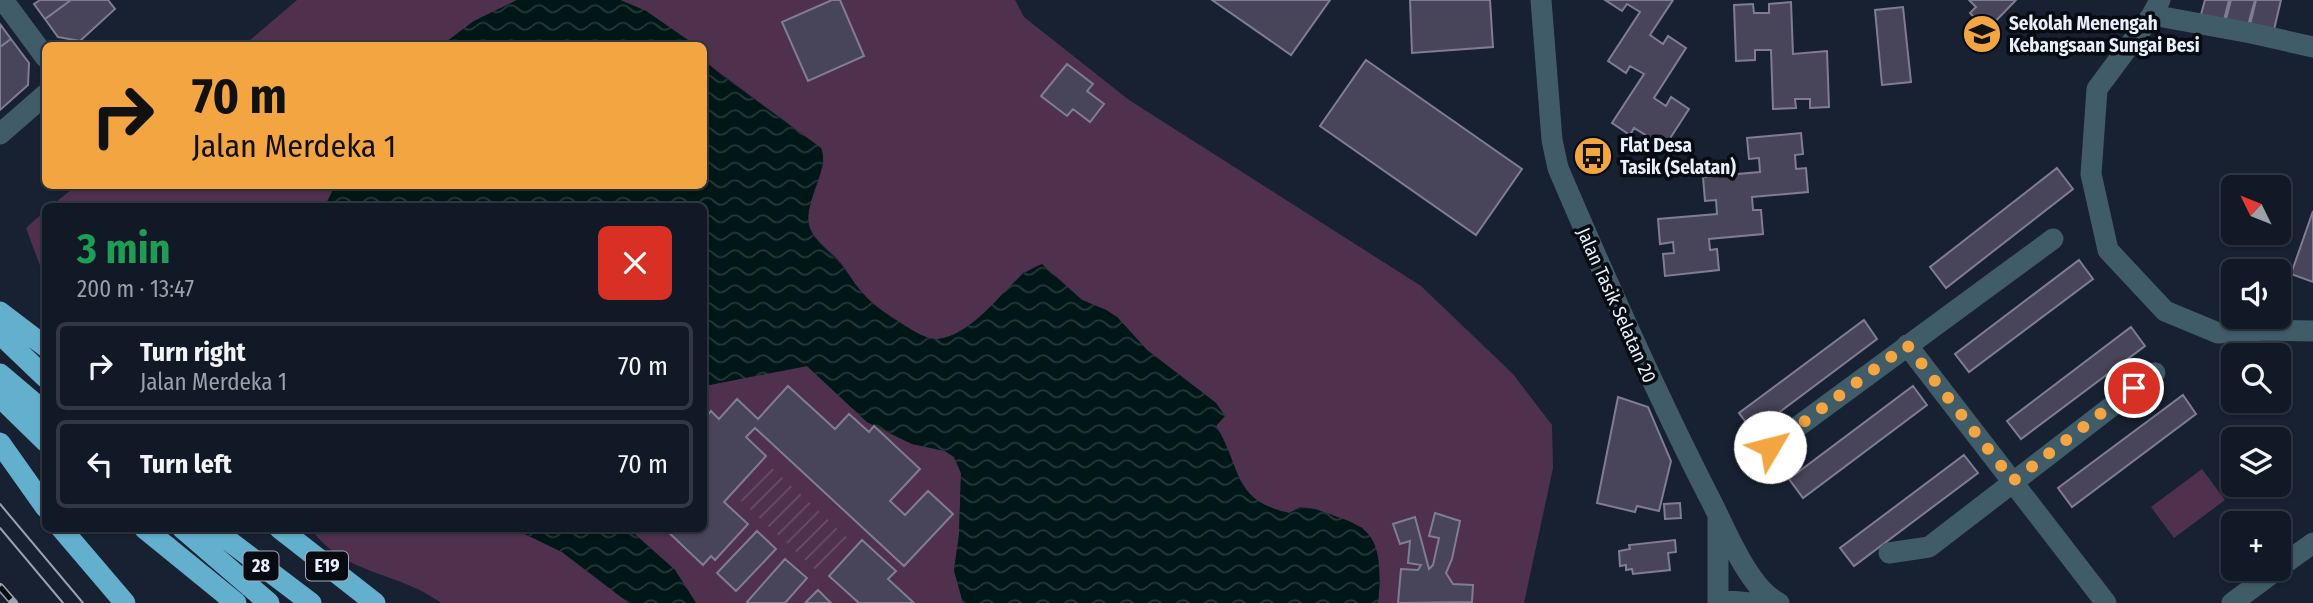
<!DOCTYPE html>
<meta charset="utf-8">
<style>
body{margin:0;font-family:"Fira Sans Condensed",sans-serif;background:#1e2632;color:#f1f3f6;height:100vh;display:flex;flex-direction:column;font-size:26px;white-space:nowrap}
*{box-sizing:border-box;margin:0}
p{font-size:23px;color:#9ca0a7}
.icon{flex:none;width:38px;height:38px;fill:none;stroke:currentColor;stroke-width:2;stroke-linecap:round;stroke-linejoin:round}
.map{position:relative;flex:1;overflow:hidden}
.panel{position:absolute;left:42px;top:203px;width:665px;height:329px;display:flex;flex-direction:column;background:#111926;border-radius:10px;box-shadow:0 2px 5px #0004,0 0 0 2px #303843}
.panel>*{flex:none}
.top-card{position:absolute;left:42px;top:42px;width:665px;height:147px;border-radius:10px;box-shadow:0 2px 5px #0004,0 0 0 2px #303843;background:#f2a541;color:#111;overflow:hidden}
.needle{width:46px;rotate:313deg}
.buttons{position:absolute;left:2221px;top:175px;display:grid;gap:14px}
.buttons a{display:grid;place-items:center;width:70px;height:70px;border-radius:10px;background:#111926;box-shadow:0 2px 5px #0004,0 0 0 2px #303843;font-size:35px}
.pin{position:absolute;display:grid;place-items:center;width:60px;height:60px;color:#fff;margin:-30px;border:4px solid #fff;border-radius:50%;box-shadow:0 2px 7px #0007}
.me{position:absolute;width:77px;margin:-38px;rotate:53deg;stroke-linejoin:round;filter:drop-shadow(0 0 5px #0008)}
.turn{display:flex;align-items:center;gap:24px;height:147px;padding:0 35px;font-size:32px}
.turn .icon{width:91px;height:91px;stroke-width:2.5}
.turn b{display:block;font-size:49px;line-height:60px}
.round{display:grid;place-items:center;flex:none;width:74px;height:74px;border-radius:10px;background:#1e2632}
.summary{display:flex;align-items:center;justify-content:space-between;height:119px;padding:0 35px}
h1{font-size:42px;font-weight:700;line-height:52px;color:#1e9e55}
ul{padding:0;list-style:none}
li{display:flex;align-items:center;gap:21px;height:88px;margin:0 14px 10px;padding:0 21px;border:4px solid #303843;border-radius:10px}
li div{flex:1}
li b{display:block;font-size:26px}
li em{font-style:normal}
.map>svg:first-child{display:block}
.grass{fill:#4f314e}
.garden{fill:url(#garden-furrows)}
.water{fill:url(#water-waves)}
.building{fill:#484459;stroke:#807c93;stroke-width:2}
.lines{fill:none;stroke-linecap:round;stroke-linejoin:round}
.minor{stroke:#405c69;stroke-width:21}
.highway{stroke:#63afce;stroke-width:21}
.tram{stroke:#9aa3b0;stroke-width:2}
.rail-casing{stroke:#9aa3b0;stroke-width:8}
.rail{stroke:#070b12;stroke-width:5;stroke-dasharray:16;stroke-linecap:butt}
.route{stroke:#f2a541;stroke-width:12;stroke-dasharray:0 21.6}
.labels{text-anchor:middle;stroke-width:7;stroke-linejoin:round;paint-order:stroke}
.shield{fill:#070b12;stroke:#a4abb5;stroke-width:2}
.shield-label{font-size:18px;font-weight:bold;fill:#e8f0fb}
.poi-label{font-size:19px;font-weight:bold;fill:#e8f0fb;stroke:#070b12;text-anchor:start}
.street-label{font-size:19px;fill:#e8f0fb;stroke:#070b12}
</style>
<div class="map">
<svg width="2313" height="603" viewBox="0 0 2313 603">
<defs>
<pattern id="garden-furrows" width="10" height="10" patternUnits="userSpaceOnUse" patternTransform="scale(1.75)"><rect width="10" height="10" fill="#4f314e"/><path d="M-1 1l2-2M0 10L10 0M9 11l2-2" fill="none" stroke="#684f68"/></pattern>
<pattern id="water-waves" width="16" height="10" patternUnits="userSpaceOnUse" patternTransform="scale(1.75)"><rect width="16" height="10" fill="#001717"/><path d="M0 5q4-4 8 0t8 0" fill="none" stroke="#25393a"/></pattern>
</defs>
<rect width="100%" height="100%" fill="#172132"/>
<path class="grass" d="M297,0H517L474,21L442,45L243,46Z
M620,0H1015L1024,17L1129,100L1421,286L1513,374L1552,425L1553,468L1524,603H1378L1380,581L1363,528L1316,509L1300,507L1289,513C1282,511 1274,510 1268,508C1236,493 1233,453 1216,426L1219,422L1216,403L1147,350L1117,317L1106,310L1082,300L1070,290L1024,272C1005,292 966,338 937,339C924,339 908,328 898,321C869,303 862,294 843,266C833,251 814,243 809,225C805,208 820,181 823,164C824,159 822,153 821,148L708,64L704,56V46L695,45L646,11Z
M76,186H335L325,206H51Z
M45,211V279L26,228Z
M807,366L867,422L912,444L945,451L954,457L961,473L959,535L954,570L963,603H696L675,570L629,529L704,528V386Z
M2202,469L2225,500L2174,538L2151,507Z
M311,529H514L562,552L629,603H441C398,571 345,576 311,529Z"/>
<path class="garden" d="M771,467L851,541L820,574L740,500Z"/>
<path class="water" d="M517,0H620L646,11L695,45H442L474,21Z
M704,56L708,64L721,75L821,148C830,167 803,204 809,226C814,243 838,258 849,275C862,297 878,309 899,322C909,328 926,340 938,339C972,335 999,294 1023,274C1028,270 1035,267 1042,264L1082,300L1106,310L1117,317L1147,350L1216,403L1225,416L1216,426C1243,469 1230,499 1289,513C1304,505 1315,509 1330,514C1340,518 1351,521 1360,527C1384,541 1380,580 1378,603H963L954,570L959,535L961,473L954,457L945,451L912,444L867,422L807,366L704,386V206H325L335,186H704Z
M515,529H629L675,570L696,603H629L562,552Z"/>
<path class="building" d="M40,0H71L45,19L34,4Z
M71,0H108L115,9L80,41L58,37L45,19Z
M832,0H840L864,56L808,81L782,22Z
M1212,0H1330L1291,55Z
M1410,0H1490L1493,47L1412,53Z
M1605,0H1673L1650,35L1663,44L1668,36L1686,48L1654,98L1666,106L1671,97L1689,109L1660,154L1642,143L1647,136L1634,128L1630,135L1612,123L1644,74L1630,66L1626,73L1608,61L1640,12L1627,4L1622,11Z
M1969,0H2016L1987,30L1970,13L1976,7Z
M2205,0H2229L2223,24L2200,18Z
M2231,0H2255L2247,29L2225,23Z
M2256,0H2281L2273,34L2249,29Z
M1791,2L1793,54L1827,51L1829,107L1810,108V99H1795L1796,108L1773,109L1771,50H1755V60L1736,61L1734,5L1753,4L1754,13H1769V4Z
M1903,7L1911,82L1882,85L1875,10Z
M0,24L11,39L0,47Z
M11,39L29,63L28,85L0,110V47Z
M1366,60L1522,169L1476,235L1320,126Z
M1067,64L1093,84L1087,91L1104,104L1090,122L1073,109L1067,116L1041,96Z
M1801,133L1803,154L1795,155L1796,169L1806,168L1808,192L1752,197L1753,210H1761L1763,234L1709,239L1710,250L1717,249L1719,270L1665,276L1663,254L1674,253L1673,242L1660,244L1658,219L1717,214L1716,200L1705,201L1703,177L1760,172L1759,158L1749,159L1747,138Z
M2057,168L2073,189L1946,288L1930,267Z
M2313,211V282L2291,274Z
M2079,260L2093,279L1969,372L1955,354Z
M1864,320L1877,339L1753,432L1739,413Z
M2131,327L2145,346L2021,439L2007,421Z
M788,386L835,429L849,414L869,432L874,426L920,469L890,501L905,515L928,491L953,514L904,566L755,428L746,437L766,456L724,502L748,524L715,560L711,556L703,565L664,528H704V419L711,411L719,419L737,399L758,419Z
M1913,386L1927,405L1803,498L1789,479Z
M2183,395L2196,414L2072,507L2058,488Z
M1618,397L1648,407L1671,461L1659,511L1637,506L1635,512L1597,503Z
M1964,455L1978,473L1854,566L1840,548Z
M1680,503L1681,518L1665,519L1664,504Z
M1435,513L1460,521L1452,559L1446,573L1453,584L1473,585L1472,602L1398,603L1401,569L1418,570L1421,565L1408,563L1410,541L1400,544L1393,524L1415,517L1429,569L1433,565L1439,538L1429,536Z
M757,531L776,549L736,591L717,573Z
M862,540L896,571L888,579L914,603H859L829,576Z
M1675,540L1676,552L1668,553L1670,570L1633,574L1632,569L1626,570V565L1620,566L1619,551L1630,549L1629,545Z
M785,559L807,578L785,603H748L747,602Z
M818,590L831,603H805Z"/>
<g class="lines">
<path class="minor" d="M3,0L46,58
M1541,0L1552,140L1558,168C1605,278 1653,387 1707,493C1724,524 1747,588 1779,603
M2160,0L2152,15L2097,89L2091,174L2108,250L2165,311L2218,333L2265,330L2313,331
M2152,15L2251,33L2313,47
M0,134L46,94
M1907,345L2106,603
M1770,447L2053,239
M1889,553L1929,547L2155,373
M2278,568L2313,543
M1718,600L1751,603
M1718,603V519
M2232,603L2278,569"/>
<path class="highway" d="M0,312L46,347
M0,334L46,378
M0,374L46,413
M0,397L46,442
M0,443L46,508
M61,528L125,603
M144,528L236,603
M182,528L269,603
M212,528L311,603
M279,528L375,603"/>
<path class="tram" d="M0,504L83,603
M0,528L63,603"/>
<g class="rail-casing">
<path id="rail" d="M0,587L14,603"/>
</g>
<use href="#rail" class="rail"/>
</g>
<g class="lines">
<path class="route" d="M1770,447L1907,345L2013,481L2134,388"/>
</g>
<defs>
<g id="school-disc" transform="scale(2.0125)"><circle r="9.5" fill="#f2a541" stroke="#070b12"/><path d="M0-5L7-2L0 1L-7-2ZM-4 1L0 2.5L4 1V4Q0 6-4 4Z" fill="#111"/></g>
<g id="bus-disc" transform="scale(2.0125)"><circle r="9.5" fill="#f2a541" stroke="#070b12"/><path d="M-5-6H5V4H4V6H2V4H-2V6H-4V4H-5ZM-3.5-4V0h7V-4ZM-3.5 1.2v1.5H-2V1.2ZM2 1.2v1.5H3.5V1.2Z" fill="#111"/></g>
</defs>
<g fill-rule="evenodd">
<use href="#school-disc" x="1982" y="34"/>
<use href="#bus-disc" x="1593" y="156"/>
</g>
<g class="labels">
<g class="shield">
<rect x="243.5" y="551.5" width="35" height="29" rx="5"/>
<rect x="306" y="551.5" width="42" height="29" rx="5"/>
</g>
<g class="shield-label">
<text x="261" y="572">28</text>
<text x="327" y="572">E19</text>
</g>
<g class="poi-label">
<text x="2009" y="30">Sekolah Menengah<tspan x="2009" dy="22">Kebangsaan Sungai Besi</tspan></text>
<text x="1620" y="152">Flat Desa<tspan x="1620" dy="22">Tasik (Selatan)</tspan></text>
</g>
<g class="street-label">
<text transform="translate(1617 305) rotate(66)" y="7">Jalan Tasik Selatan 20</text>
</g>
</g>
</svg>
<div class="buttons">
<a><svg class="needle" viewBox="-14 -14 28 28"><path d="M0-13l5 13h-10z" fill="#e53935"/><path d="M0 13l5-13h-10z" fill="#9ca0a7"/></svg></a>
<a><svg class="icon" aria-label="sound" viewBox="0 0 24 24"><path d="M4 9h4l5-4v14l-5-4H4zM17 9q2 3 0 6"/></svg></a>
<a><svg class="icon" aria-label="search" viewBox="0 0 24 24"><circle cx="10" cy="10" r="6"/><path d="M15 15l6 6"/></svg></a>
<a><svg class="icon" aria-label="layers" viewBox="0 0 24 24"><path d="M12 4l9 5-9 5-9-5zM3 14l9 5 9-5"/></svg></a>
<a>+</a>
</div>
<div class="pin" style="left:2134px;top:388px;background:#d93025"><svg class="icon" aria-label="arrive" viewBox="0 0 24 24"><path d="M6 21V4h12l-3 4 3 4H6"/></svg></div>
<svg class="me" style="left:1770px;top:447px" viewBox="-20 -20 40 40"><circle r="19" fill="#fff"/><path d="M0-13L10 11 0 6-10 11z" fill="#f2a541"/></svg>
<div class="top-card">
<div class="turn"><svg class="icon" aria-label="right" viewBox="0 0 24 24"><path d="M7 20v-9h11M14 6l5 5-5 5"/></svg><div><b>70 m</b>Jalan Merdeka 1</div></div>
</div>
<section class="panel">
<div class="summary"><div><h1>3 min</h1><p>200 m · 13:47</p></div><a class="round" style="background:#d93025;color:#fff"><svg class="icon" aria-label="close" viewBox="0 0 24 24"><path d="M6 6l12 12M18 6L6 18"/></svg></a></div>
<ul>
<li><svg class="icon" aria-label="right" viewBox="0 0 24 24"><path d="M7 20v-9h11M14 6l5 5-5 5"/></svg><div><b>Turn right</b><p>Jalan Merdeka 1</p></div><em>70 m</em></li>
<li><svg class="icon" aria-label="left" viewBox="0 0 24 24"><path d="M17 20v-9H6M10 6l-5 5 5 5"/></svg><div><b>Turn left</b></div><em>70 m</em></li>
</ul>
</section>
</div>
